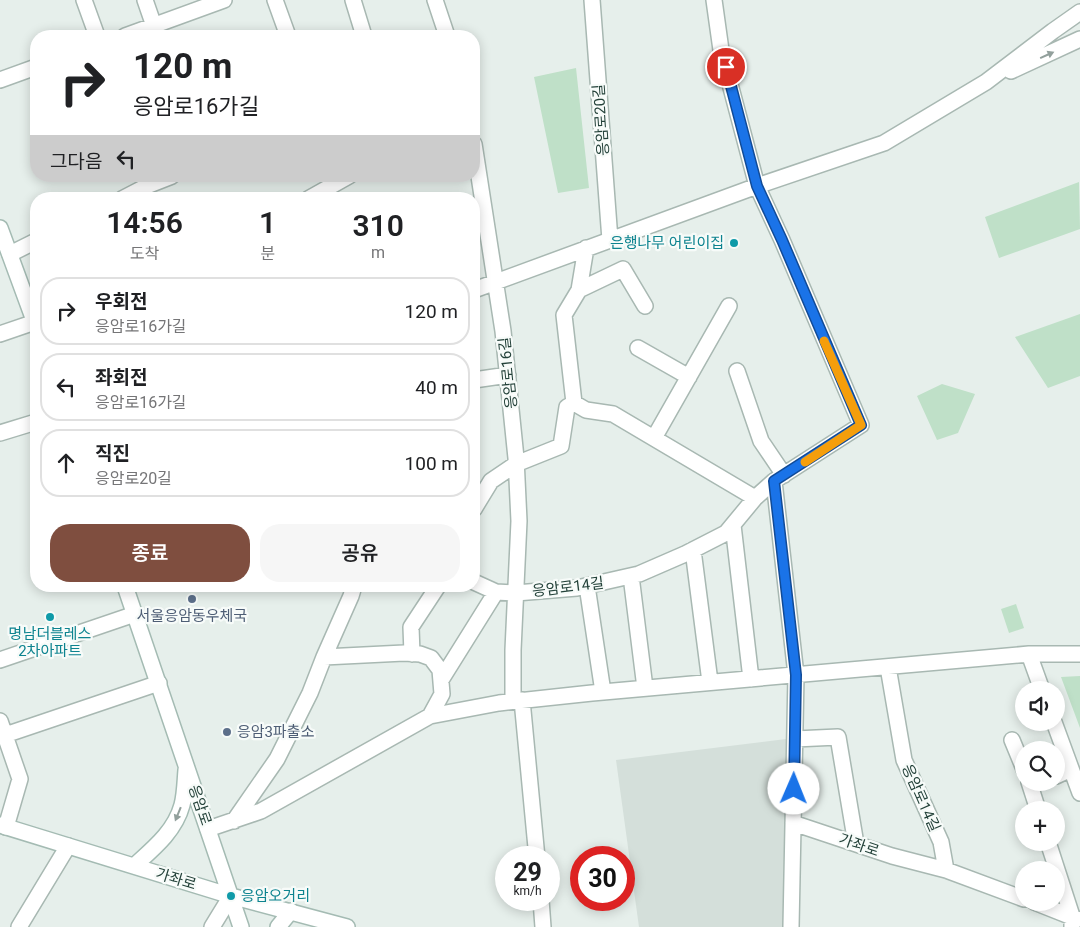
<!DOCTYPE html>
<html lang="ko">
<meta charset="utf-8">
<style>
body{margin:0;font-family:Roboto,"Noto Sans KR",sans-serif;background:#f6f6f6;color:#202124;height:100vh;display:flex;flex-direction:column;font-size:19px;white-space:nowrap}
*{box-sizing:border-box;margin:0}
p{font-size:16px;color:#757577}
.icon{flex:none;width:28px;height:28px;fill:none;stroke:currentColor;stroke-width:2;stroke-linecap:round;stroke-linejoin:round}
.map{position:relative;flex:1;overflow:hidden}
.side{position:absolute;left:30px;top:192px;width:450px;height:400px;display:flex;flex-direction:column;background:#fff;border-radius:20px;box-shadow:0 2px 12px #0003}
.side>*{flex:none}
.guide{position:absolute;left:30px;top:30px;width:450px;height:152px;border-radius:20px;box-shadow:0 2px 12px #0003;background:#fff;color:#202124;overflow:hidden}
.tools{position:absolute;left:1015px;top:681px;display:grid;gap:10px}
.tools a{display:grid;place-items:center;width:50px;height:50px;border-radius:50%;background:#fff;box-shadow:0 2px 12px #0003;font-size:25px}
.speed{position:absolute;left:495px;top:846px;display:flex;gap:10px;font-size:25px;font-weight:700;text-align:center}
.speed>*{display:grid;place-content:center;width:65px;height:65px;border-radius:50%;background:#fff;box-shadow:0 2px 12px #0003;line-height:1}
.speed small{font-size:12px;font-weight:400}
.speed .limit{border:8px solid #d22;background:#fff;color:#111}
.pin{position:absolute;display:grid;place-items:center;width:42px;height:42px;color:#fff;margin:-21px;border:2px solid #fff;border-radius:50%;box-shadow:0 1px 5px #0007}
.me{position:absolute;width:55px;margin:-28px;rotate:1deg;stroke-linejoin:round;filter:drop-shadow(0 0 4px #0008)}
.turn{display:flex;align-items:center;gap:18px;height:105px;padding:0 20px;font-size:22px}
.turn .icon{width:65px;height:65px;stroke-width:2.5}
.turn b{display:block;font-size:35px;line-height:42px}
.then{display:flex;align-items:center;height:48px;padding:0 20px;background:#0003;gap:10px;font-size:19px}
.eta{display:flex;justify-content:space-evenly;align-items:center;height:85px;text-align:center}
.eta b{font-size:30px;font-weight:600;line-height:35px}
.button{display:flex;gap:10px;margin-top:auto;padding:10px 20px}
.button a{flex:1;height:58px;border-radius:20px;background:#7f4e3f;color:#fff;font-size:20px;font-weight:600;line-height:58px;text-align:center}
.button a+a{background:#f6f6f6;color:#202124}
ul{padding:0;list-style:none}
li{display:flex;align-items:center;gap:15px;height:68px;margin:0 10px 8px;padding:0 10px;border:2px solid #e0e0e0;border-radius:20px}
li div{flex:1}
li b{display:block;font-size:19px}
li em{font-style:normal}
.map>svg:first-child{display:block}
.built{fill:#d4dfda}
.park{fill:#bfe0c8}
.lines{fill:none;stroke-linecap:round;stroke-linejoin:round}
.minor-casing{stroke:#a8b8b2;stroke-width:18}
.tertiary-casing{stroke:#a8b8b2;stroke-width:18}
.secondary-casing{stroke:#a4bbb3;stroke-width:18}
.minor{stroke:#fff;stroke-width:15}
.tertiary{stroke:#fff;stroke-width:15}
.secondary{stroke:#fff;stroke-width:15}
.oneway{fill:#92a09c}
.route-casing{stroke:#114b97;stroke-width:12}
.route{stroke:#1a73e8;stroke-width:9}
.slow{stroke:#f59e0b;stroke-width:9}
.culture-dot{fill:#0f9aa8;stroke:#f7fbf9;stroke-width:2}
.service-dot{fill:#5c6f8a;stroke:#f7fbf9;stroke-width:2}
.labels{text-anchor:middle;stroke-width:4.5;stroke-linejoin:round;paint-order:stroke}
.street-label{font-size:15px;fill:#24423a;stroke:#f7fbf9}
.culture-label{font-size:15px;fill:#0d838f;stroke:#f7fbf9;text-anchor:end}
.service-label{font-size:15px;fill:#4e5e75;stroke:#f7fbf9}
</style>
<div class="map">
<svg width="1080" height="927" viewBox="0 0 1080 927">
<rect width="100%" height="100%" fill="#e6efeb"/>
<path class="built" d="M786,739L784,927H639L616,760Z"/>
<path class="park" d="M576,68L589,188L558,193L534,77Z
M1079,182L1080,229L999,258L985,217Z
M1080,314V376L1048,388L1015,337Z
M942,384L975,394L958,433L937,440L917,396Z
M1016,604L1024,628L1009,633L1001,609Z
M1080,676V728L1061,677Z"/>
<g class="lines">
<g class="minor-casing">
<path id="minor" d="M84,0L97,36
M145,0L154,26
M275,0L288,36
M353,0L364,36
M435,0L447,36
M592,0L610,240
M125,36L224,0
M0,80L36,67
M474,144L503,331L516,458L519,521L513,650V701
M122,199L149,185L172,176
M308,199L349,176
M10,254L36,241
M474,290L757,186
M579,290L623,269L645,306
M0,334L35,322
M638,348L689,377
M737,371L761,441L784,475
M474,380L508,375
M574,403L586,410L613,414L755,498
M574,403L564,315L579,290L586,248
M0,433L36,422
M654,438L729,306
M774,481L796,675L791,927
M474,509L491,481L516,464L561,446L567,407L574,403
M733,525L751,679
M693,550L710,682
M631,576L645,688
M474,582L496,592L516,593L577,588L639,574L685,554L726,533L755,498L774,481L861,425L782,240L757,186L721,50L714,0
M587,586L603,692
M412,654L411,627L438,586
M1029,654L1042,690
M324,657L404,653L420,654L431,658L440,670L442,694L430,716
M0,660L135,614
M888,667L904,760L941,842L946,870
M441,680L496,592
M522,700L537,858
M0,721L20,779L6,827
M1054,722L1080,793
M5,735L159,683
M795,739L838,737L856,844
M1012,740L1024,769
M1056,776L1071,769
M1029,782L1038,810
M234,821L277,759L310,693L324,657L351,596L354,586
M793,823L892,856L946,870L1024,899
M208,829L261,811L430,716L499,703L592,693L1029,654H1080
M1048,842L1072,916V927
M541,900L543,927
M1034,902L1077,919
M19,927L68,846"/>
</g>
<g class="tertiary-casing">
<path id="tertiary" d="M1011,71L1080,39
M757,186L884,143L986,82L1053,31L1080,12
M212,927L231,896"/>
</g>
<g class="secondary-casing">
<path id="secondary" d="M0,228L36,326
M125,586L241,927
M0,825L231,896L347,927
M134,866C154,848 175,831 182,805C185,794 185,781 186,770
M278,927L291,911"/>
</g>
<use href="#minor" class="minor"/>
<use href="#tertiary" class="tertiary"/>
<use href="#secondary" class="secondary"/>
</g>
<defs><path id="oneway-solid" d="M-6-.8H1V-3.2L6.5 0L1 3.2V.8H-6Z" transform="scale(1.25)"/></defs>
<g class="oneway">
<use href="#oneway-solid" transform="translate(1047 55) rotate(-24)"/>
<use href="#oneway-solid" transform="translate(178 814) rotate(112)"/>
</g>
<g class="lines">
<g class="route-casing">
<path id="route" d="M726,67L757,186L782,240L861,425L774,481L796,675L794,789"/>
</g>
<use href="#route" class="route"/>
<path class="slow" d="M805,462L861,425L824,341"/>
</g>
<g class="culture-dot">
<circle cx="734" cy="243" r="5"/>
<circle cx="50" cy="617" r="5"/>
<circle cx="231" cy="896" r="5"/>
</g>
<g class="service-dot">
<circle cx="192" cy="599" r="5"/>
<circle cx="227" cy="732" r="5"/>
</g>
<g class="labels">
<g class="street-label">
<text transform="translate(601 120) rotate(-94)" y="5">응암로20길</text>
<text transform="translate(508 373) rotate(-96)" y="5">응암로16길</text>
<text transform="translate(568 587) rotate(-7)" y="5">응암로14길</text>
<text transform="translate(921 798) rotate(66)" y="5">응암로14길</text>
<text transform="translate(200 805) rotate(71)" y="5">응암로</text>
<text transform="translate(859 845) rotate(19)" y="5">가좌로</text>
<text transform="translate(176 879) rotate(17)" y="5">가좌로</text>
</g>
<g class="culture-label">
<text x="724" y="248">은행나무 어린이집</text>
<text x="50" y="639" text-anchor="middle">명남더블레스<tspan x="50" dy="17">2차아파트</tspan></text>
<text x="241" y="901" text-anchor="start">응암오거리</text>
</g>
<g class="service-label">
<text x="192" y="621">서울응암동우체국</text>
<text x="237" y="737" text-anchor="start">응암3파출소</text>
</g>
</g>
</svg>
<div class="tools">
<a><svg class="icon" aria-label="sound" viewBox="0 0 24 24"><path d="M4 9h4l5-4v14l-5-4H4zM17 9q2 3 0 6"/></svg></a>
<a><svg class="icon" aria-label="search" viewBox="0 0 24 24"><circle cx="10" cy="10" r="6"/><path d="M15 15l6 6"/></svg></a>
<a>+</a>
<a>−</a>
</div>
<div class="speed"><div>29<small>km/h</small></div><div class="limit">30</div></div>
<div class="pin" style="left:726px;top:67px;background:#d93025"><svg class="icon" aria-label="arrive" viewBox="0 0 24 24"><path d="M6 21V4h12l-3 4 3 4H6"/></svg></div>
<svg class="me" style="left:794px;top:789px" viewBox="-20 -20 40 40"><circle r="19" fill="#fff"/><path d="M0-13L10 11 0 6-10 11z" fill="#1a73e8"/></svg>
<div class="guide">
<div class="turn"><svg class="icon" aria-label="right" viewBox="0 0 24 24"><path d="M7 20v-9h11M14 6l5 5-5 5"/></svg><div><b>120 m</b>응암로16가길</div></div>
<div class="then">그다음<svg class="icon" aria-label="left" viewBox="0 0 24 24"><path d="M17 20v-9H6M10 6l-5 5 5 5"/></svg></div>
</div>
<section class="side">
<div class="eta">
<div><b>14:56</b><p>도착</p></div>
<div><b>1</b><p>분</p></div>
<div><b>310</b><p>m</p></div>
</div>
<ul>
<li><svg class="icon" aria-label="right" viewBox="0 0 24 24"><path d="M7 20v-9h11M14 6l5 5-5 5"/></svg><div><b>우회전</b><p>응암로16가길</p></div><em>120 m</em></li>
<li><svg class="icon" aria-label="left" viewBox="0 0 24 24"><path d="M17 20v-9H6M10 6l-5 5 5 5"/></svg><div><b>좌회전</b><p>응암로16가길</p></div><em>40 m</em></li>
<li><svg class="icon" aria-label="ahead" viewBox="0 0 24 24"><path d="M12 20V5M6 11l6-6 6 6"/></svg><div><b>직진</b><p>응암로20길</p></div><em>100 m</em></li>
</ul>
<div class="button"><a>종료</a><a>공유</a></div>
</section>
</div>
